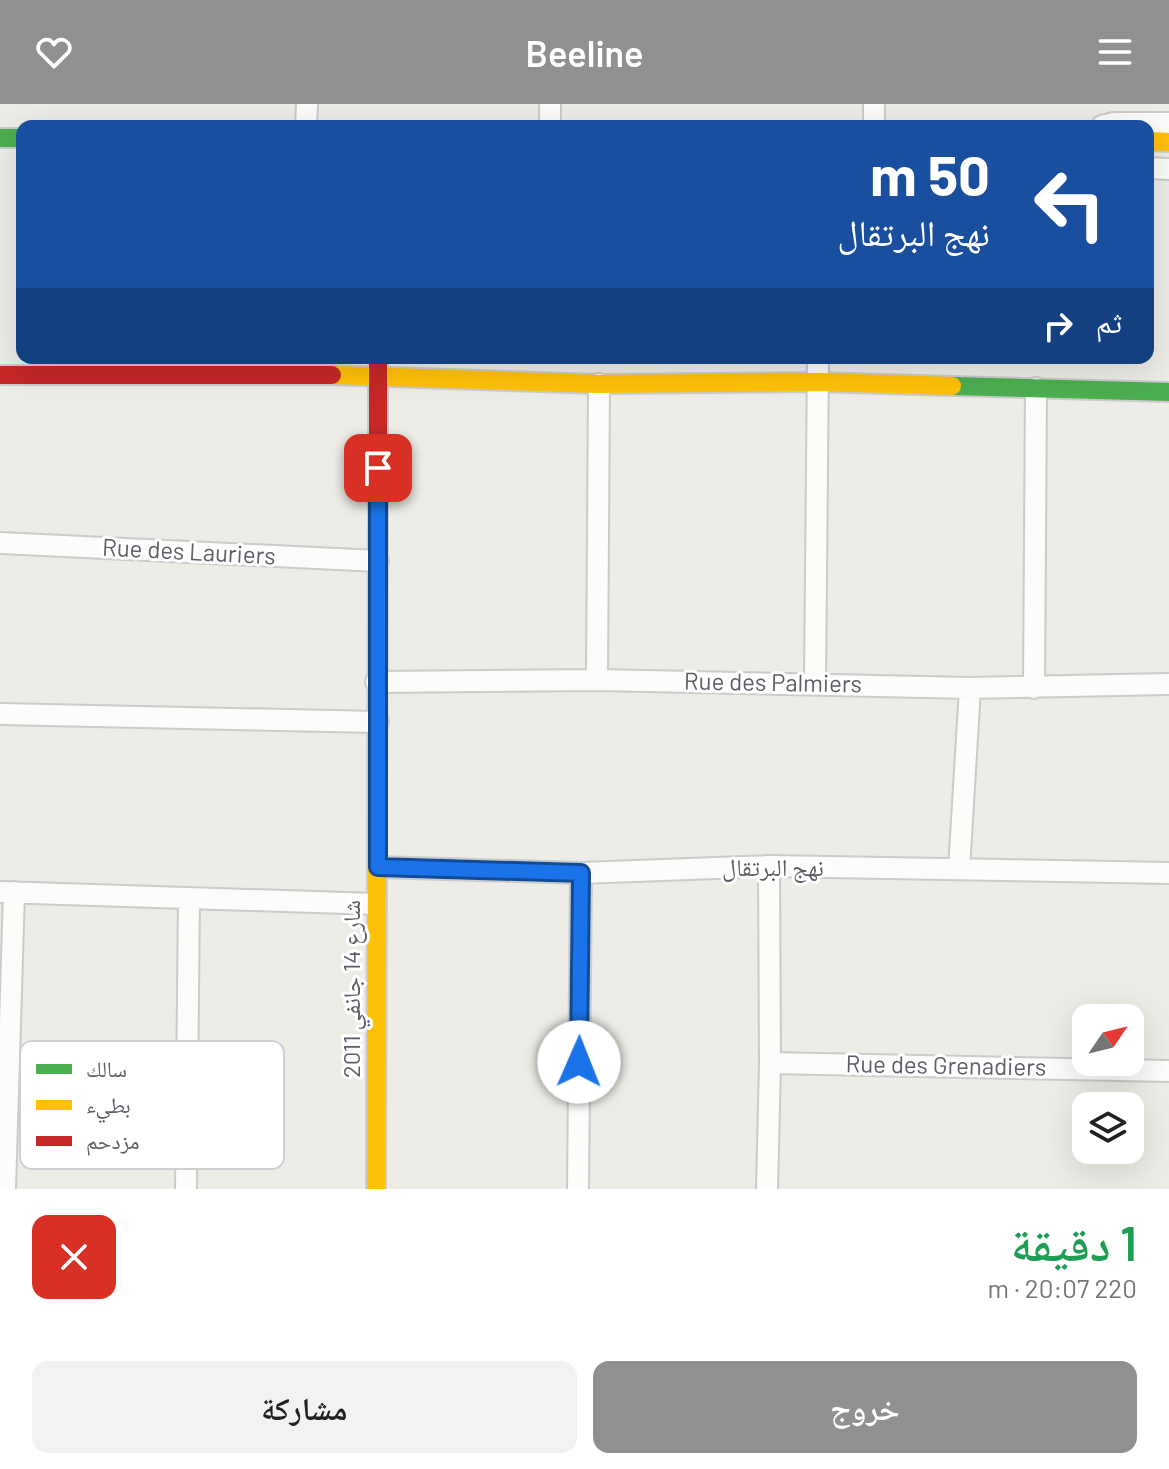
<!DOCTYPE html>
<html lang="ar">
<meta charset="utf-8">
<style>
body{margin:0;font-family:Barlow,"Noto Naskh Arabic",sans-serif;background:#f2f2f2;color:#202124;direction:rtl;height:100vh;display:flex;flex-direction:column;font-size:30px;white-space:nowrap}
*{box-sizing:border-box;margin:0}
p{font-size:26px;color:#757577}
.icon{flex:none;width:44px;height:44px;fill:none;stroke:currentColor;stroke-width:2;stroke-linecap:round;stroke-linejoin:round}
.map{position:relative;height:1085px;overflow:hidden;direction:ltr}
.details{display:flex;flex-direction:column;background:#fff;flex:1}
.details>*{flex:none}
.banner{position:absolute;left:16px;top:16px;width:1138px;height:244px;border-radius:16px;box-shadow:0 8px 32px #0002;direction:rtl;background:#1a4fa0;color:#fff;overflow:hidden}
.needle{width:52px;rotate:55deg}
.buttons{position:absolute;left:1072px;top:900px;display:grid;gap:16px}
.buttons a{display:grid;place-items:center;width:72px;height:72px;border-radius:16px;background:#fff;box-shadow:0 8px 32px #0002;font-size:40px}
.pin{position:absolute;display:grid;place-items:center;width:68px;height:68px;color:#fff;margin:-34px;border-radius:16px;box-shadow:0 4px 12px #0006}
.me{position:absolute;width:88px;margin:-44px;rotate:1deg;stroke-linejoin:round;filter:drop-shadow(0 0 6px #0008)}
.turn{display:flex;align-items:center;gap:28px;height:168px;padding:0 32px;font-size:36px}
.turn .icon{width:104px;height:104px;stroke-width:2.5}
.turn b{display:block;font-size:56px;line-height:68px}
.then{display:flex;align-items:center;height:76px;padding:0 32px;background:#0003;gap:16px;font-size:30px}
.round{display:grid;place-items:center;flex:none;width:84px;height:84px;border-radius:16px;background:#f2f2f2}
.head{display:flex;align-items:center;justify-content:space-between;height:136px;padding:0 32px}
h1{font-size:48px;font-weight:600;line-height:60px;color:#1e9e55}
.action{display:flex;gap:16px;margin-top:auto;padding:16px 32px}
.action a{flex:1;height:92px;border-radius:16px;background:#8e9092;color:#fff;font-size:32px;font-weight:600;line-height:92px;text-align:center}
.action a+a{background:#f2f2f2;color:#202124}
header{display:flex;justify-content:space-between;align-items:center;height:104px;padding:0 32px;background:#8e9092;color:#fff;font-size:36px;font-weight:600}
.map>svg:first-child{display:block}
.lines{fill:none;stroke-linecap:round;stroke-linejoin:round}
.street-casing{stroke:#cacbca;stroke-width:24}
.fast-casing{stroke:#cbcbcb;stroke-width:22}
.slow-casing{stroke:#cbcbcb;stroke-width:22}
.jam-casing{stroke:#cbcbcb;stroke-width:22}
.street{stroke:#fcfcfb;stroke-width:20}
.fast{stroke:#4caf50;stroke-width:18}
.slow{stroke:#ffc107;stroke-width:18}
.jam{stroke:#c62828;stroke-width:18}
.route-casing{stroke:#114b97;stroke-width:20}
.route{stroke:#1a73e8;stroke-width:14}
.labels{text-anchor:middle;stroke-width:6;stroke-linejoin:round;paint-order:stroke}
.street-label{font-size:24px;fill:#5b5e65;stroke:#fff}
.key{fill:#fff;stroke:#cecfd1;stroke-width:2}
.key-label{font-size:22px;fill:#5b5e65}
</style>
<header><svg class="icon" aria-label="menu" viewBox="0 0 24 24"><path d="M4 6h16M4 12h16M4 18h16"/></svg>Beeline<svg class="icon" aria-label="heart" viewBox="0 0 24 24"><path d="M12 20l-8-8c-3-5 5-10 8-4 3-6 11-1 8 4z"/></svg></header>
<div class="map">
<svg width="1169" height="1085" viewBox="0 0 1169 1085">
<rect width="100%" height="100%" fill="#edece6"/>
<g class="lines">
<g class="street-casing">
<path id="street" d="M306,22L307,0
M550,22V0
M874,22V0
M1102,22L1114,19H1169
M1148,64L1169,65
M0,439L378,457
M597,576L599,280
M376,578L597,576L970,584L1169,580
M815,579L818,254
M1034,584L1036,284
M0,610L378,618
M378,763L581,769L769,762L1169,769
M959,765L970,584
M0,788L376,800
M770,959L1169,967
M5,1085L14,788
M186,1085L189,794
M578,1085L581,769
M767,1085L770,959L769,762"/>
</g>
<g class="fast-casing">
<path id="fast" d="M0,34H22
M952,282L1169,288"/>
</g>
<g class="slow-casing">
<path id="slow" d="M1148,37L1169,38
M332,271L599,280L818,278L952,282
M376,1085L378,393"/>
</g>
<g class="jam-casing">
<path id="jam" d="M0,271H332
M378,393V255"/>
</g>
<use href="#street" class="street"/>
<use href="#fast" class="fast"/>
<use href="#slow" class="slow"/>
<use href="#jam" class="jam"/>
</g>
<g class="lines">
<g class="route-casing">
<path id="route" d="M378,364V763L581,769L579,958"/>
</g>
<use href="#route" class="route"/>
</g>
<g class="labels">
<g class="street-label">
<text transform="translate(189 448) rotate(3)" y="8">Rue des Lauriers</text>
<text transform="translate(773 579) rotate(1)" y="8">Rue des Palmiers</text>
<text x="773" y="772">نهج البرتقال</text>
<text transform="translate(352 885) rotate(-90)" y="8">شارع 14 جانفي 2011</text>
<text transform="translate(946 962) rotate(1)" y="8">Rue des Grenadiers</text>
</g>
</g>
<rect x="20" y="937" width="264" height="128" rx="12" class="key"/>
<rect x="36" y="960" width="36" height="10" fill="#4caf50"/>
<rect x="36" y="996" width="36" height="10" fill="#ffc107"/>
<rect x="36" y="1032" width="36" height="10" fill="#c62828"/>
<g class="key-label">
<text x="86" y="973">سالك</text>
<text x="86" y="1009">بطيء</text>
<text x="86" y="1045">مزدحم</text>
</g>
</svg>
<div class="buttons">
<a><svg class="needle" viewBox="-14 -14 28 28"><path d="M0-13l5 13h-10z" fill="#e53935"/><path d="M0 13l5-13h-10z" fill="#757577"/></svg></a>
<a><svg class="icon" aria-label="layers" viewBox="0 0 24 24"><path d="M12 4l9 5-9 5-9-5zM3 14l9 5 9-5"/></svg></a>
</div>
<div class="pin" style="left:378px;top:364px;background:#d93025"><svg class="icon" aria-label="arrive" viewBox="0 0 24 24"><path d="M6 21V4h12l-3 4 3 4H6"/></svg></div>
<svg class="me" style="left:579px;top:958px" viewBox="-20 -20 40 40"><circle r="19" fill="#fff"/><path d="M0-13L10 11 0 6-10 11z" fill="#1a73e8"/></svg>
<div class="banner">
<div class="turn"><svg class="icon" aria-label="left" viewBox="0 0 24 24"><path d="M17 20v-9H6M10 6l-5 5 5 5"/></svg><div><b>50 m</b>نهج البرتقال</div></div>
<div class="then">ثم<svg class="icon" aria-label="right" viewBox="0 0 24 24"><path d="M7 20v-9h11M14 6l5 5-5 5"/></svg></div>
</div>
</div>
<section class="details">
<div class="head"><div><h1>1 دقيقة</h1><p>220 m · 20:07</p></div><a class="round" style="background:#d93025;color:#fff"><svg class="icon" aria-label="close" viewBox="0 0 24 24"><path d="M6 6l12 12M18 6L6 18"/></svg></a></div>
<div class="action"><a>خروج</a><a>مشاركة</a></div>
</section>
